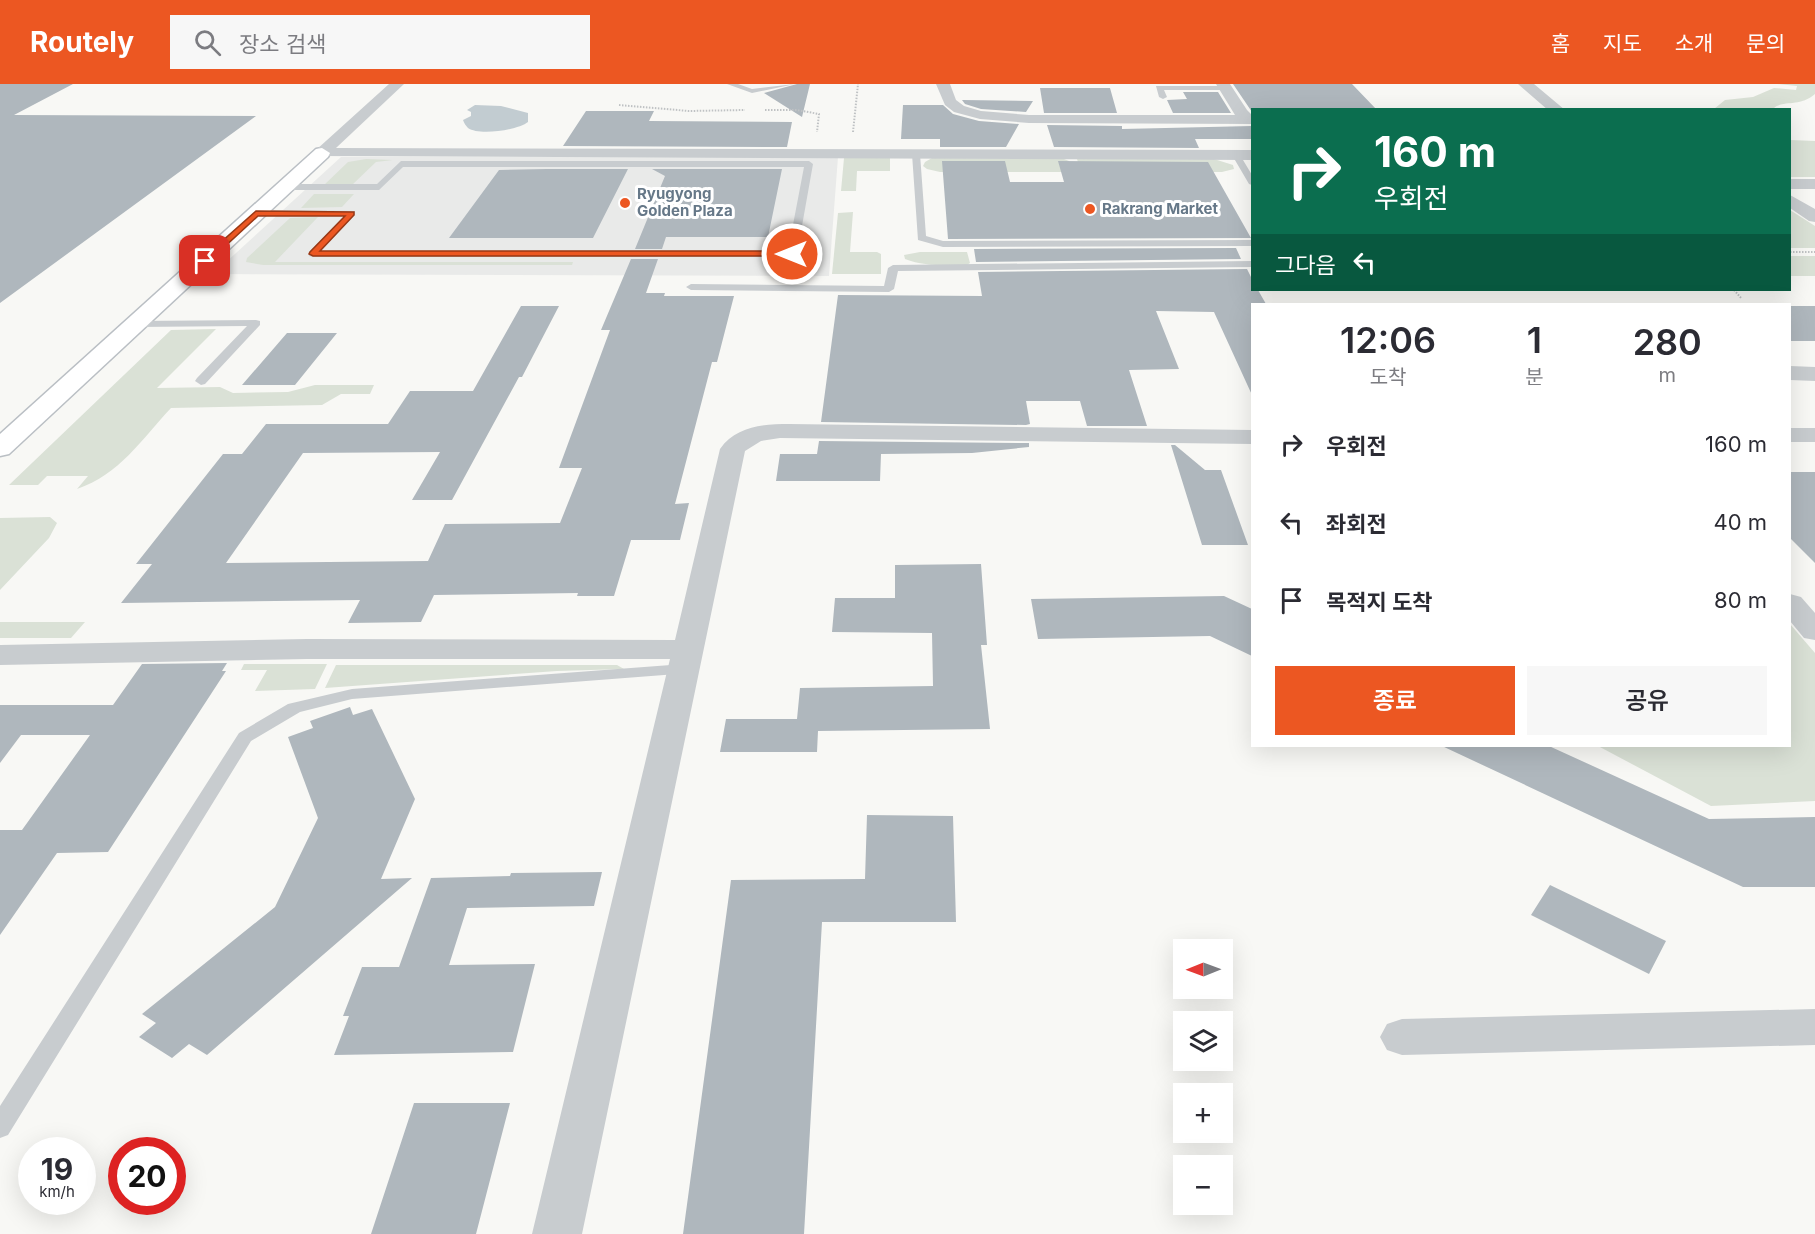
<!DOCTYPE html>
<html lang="ko">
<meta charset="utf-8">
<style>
body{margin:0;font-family:Inter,"Noto Sans KR",sans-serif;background:#f7f7f7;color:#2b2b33;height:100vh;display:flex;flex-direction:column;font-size:22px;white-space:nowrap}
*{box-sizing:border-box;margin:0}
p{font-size:20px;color:#7c7c81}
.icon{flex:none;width:33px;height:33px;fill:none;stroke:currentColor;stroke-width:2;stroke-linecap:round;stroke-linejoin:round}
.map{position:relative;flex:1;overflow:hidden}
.drawer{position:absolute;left:1251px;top:219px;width:540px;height:444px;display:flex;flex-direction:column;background:#fff;border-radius:0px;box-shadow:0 6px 24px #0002}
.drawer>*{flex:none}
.hud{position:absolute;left:1251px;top:24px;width:540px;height:183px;border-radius:0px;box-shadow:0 6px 24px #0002;background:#0b6e4f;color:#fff;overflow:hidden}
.needle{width:39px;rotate:269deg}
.fabs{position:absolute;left:1173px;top:855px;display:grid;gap:12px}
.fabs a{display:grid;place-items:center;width:60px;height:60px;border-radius:0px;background:#fff;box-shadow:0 6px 24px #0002;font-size:30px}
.speed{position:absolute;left:18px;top:1053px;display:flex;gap:12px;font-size:30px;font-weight:700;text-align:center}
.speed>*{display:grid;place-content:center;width:78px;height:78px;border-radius:50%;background:#fff;box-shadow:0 6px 24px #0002;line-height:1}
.speed small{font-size:15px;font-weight:400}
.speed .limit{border:9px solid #d22;background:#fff;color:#111}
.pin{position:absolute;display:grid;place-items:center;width:51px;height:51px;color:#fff;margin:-26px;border-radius:12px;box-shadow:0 3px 9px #0006}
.me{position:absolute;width:66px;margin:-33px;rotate:270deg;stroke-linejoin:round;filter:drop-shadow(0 0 4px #0008)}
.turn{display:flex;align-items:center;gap:21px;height:126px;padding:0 24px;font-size:27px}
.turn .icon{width:78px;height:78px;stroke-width:2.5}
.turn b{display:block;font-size:42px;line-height:51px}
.then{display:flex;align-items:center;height:57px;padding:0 24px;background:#0003;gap:12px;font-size:22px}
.eta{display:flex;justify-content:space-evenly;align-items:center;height:102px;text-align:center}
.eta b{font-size:36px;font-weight:600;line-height:42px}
.action{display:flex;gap:12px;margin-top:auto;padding:12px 24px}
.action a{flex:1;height:69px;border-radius:0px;background:#ec5722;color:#fff;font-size:24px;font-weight:600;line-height:69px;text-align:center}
.action a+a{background:#f7f7f7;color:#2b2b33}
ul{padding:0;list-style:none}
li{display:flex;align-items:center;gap:18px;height:78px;padding:0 24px}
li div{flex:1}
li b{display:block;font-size:22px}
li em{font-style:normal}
header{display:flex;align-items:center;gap:36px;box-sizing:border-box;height:84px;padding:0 30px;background:#ec5722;color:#fff}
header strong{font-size:28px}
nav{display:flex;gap:33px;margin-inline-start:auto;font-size:21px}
.search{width:420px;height:54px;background:#f7f7f7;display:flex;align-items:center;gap:15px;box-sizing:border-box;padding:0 21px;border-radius:0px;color:#7c7c81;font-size:22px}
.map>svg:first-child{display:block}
.built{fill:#e9eae9}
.green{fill:#dae1d6}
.water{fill:#c2ccd1}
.building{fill:#afb7bd}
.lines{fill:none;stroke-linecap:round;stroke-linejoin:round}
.secondary-casing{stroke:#babfc4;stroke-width:3}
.path{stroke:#bfc2c4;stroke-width:2;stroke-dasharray:1.5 1.5;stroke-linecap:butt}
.lane{fill:#c8cccf;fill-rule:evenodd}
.street{fill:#c8cccf;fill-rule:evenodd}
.secondary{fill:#fff;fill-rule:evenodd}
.route{fill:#ec5722;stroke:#993916;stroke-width:1.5}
.poi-dot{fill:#ec5722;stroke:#fff;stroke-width:2}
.labels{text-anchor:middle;stroke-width:6;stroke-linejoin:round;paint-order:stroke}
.far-poi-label{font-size:15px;font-weight:bold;fill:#667888;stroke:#fff;text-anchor:start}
</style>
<header>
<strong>Routely</strong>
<div class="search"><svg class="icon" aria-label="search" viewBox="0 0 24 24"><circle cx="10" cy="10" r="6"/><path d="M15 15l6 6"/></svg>장소 검색</div>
<nav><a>홈</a><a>지도</a><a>소개</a><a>문의</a></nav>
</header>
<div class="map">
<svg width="1815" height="1150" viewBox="0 0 1815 1150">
<rect width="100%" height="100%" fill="#f8f8f5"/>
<path class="built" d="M341,73H838L829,192L213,190Z"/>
<path class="green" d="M1777,0H1815V10C1799,24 1783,15 1773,25H1714L1725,16L1753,13L1774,4L1796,6L1797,2Z
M1790,56L1815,57V93H1790Z
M844,74H890V87H857L856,107H841Z
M932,74L1064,75L1069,77L1070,88H940L927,85L923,82L925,78Z
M366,75L393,76L376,78L352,101H324L348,78Z
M1077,75H1214L1233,81L1234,85L1222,88H1081Z
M314,110H354L342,123L301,124Z
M1790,126L1815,142V164H1790Z
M853,128L850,168H877L881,170V190H832L838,129Z
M318,133L275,178H573L572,181H263L246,178L247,174L290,134Z
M920,168H967L970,179L967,181C947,181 925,183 905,175L904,171Z
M1790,172H1815V192H1790Z
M216,245L157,304L220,303L233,309L288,308L315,301H374L370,310H341L322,321L171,324C142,355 119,391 77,405L88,392H47L38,401H9L171,246Z
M50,433L57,439L49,454L0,506V434Z
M0,538H85L71,554H0Z
M1790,540L1815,569V717L1711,722L1598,662H1790Z
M244,580H327L315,605L255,607L267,586H241Z
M336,581H617L624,585L557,587L325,604Z"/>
<path class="water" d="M475,21L501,22L528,29V38C518,46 479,52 468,44C466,42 464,39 463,36L471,32V28L467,26Z"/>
<path class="building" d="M0,0H73L14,31L256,32L0,219Z
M797,0H810L802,33L764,9Z
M1233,0H1352L1377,26H1252V28Z
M1040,4H1110L1117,29H1044Z
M1183,8H1218L1231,29H1173L1167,16L1187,15Z
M962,16L1033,17L1026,28L981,25L965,20Z
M903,21H943L953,30L979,37L1019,40L1006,63H940V55H901Z
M586,27H654L649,37L792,38L787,63L563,62Z
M1047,41L1122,42V45L1252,42V55H1195L1199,64L1054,63Z
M942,77H1005L1010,98H1064L1058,77L1208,78L1251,154L948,155Z
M547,85H628L593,154H449L499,86Z
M652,85H782L768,153H666L662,165H635L665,92Z
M1236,164L1241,175L976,178L974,165Z
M631,175H658L646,209H665L664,212H734L717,278H712L675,420L689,419L680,456H631L614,512H577L578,509L434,511L421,538L348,539L360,516L121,519L152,480H136L223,370H242L266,340H388L410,307H473L521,222H559L522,293H519L452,416H412L440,368L303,369L226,479L428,477L445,440L560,439L582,384H559L610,246H601Z
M1247,185L1252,195V206H1258L1266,220H1252V311L1214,228L1156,227L1179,285L1129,286L1147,342H1087L1080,317H1026L1030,340L1026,341L821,338L838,211L982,212L978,188Z
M1790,222H1815V257H1790Z
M287,249H337L295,301H242Z
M819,357L1029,359V363L972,369L881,370L880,397H776L780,370H817Z
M1171,361H1175L1205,386H1221L1248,461H1202Z
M1790,388H1815V479L1790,454Z
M981,480L987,561H981L990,645L818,647L817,668H720L726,635H797L800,604L933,602L932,549L832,548L835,514H895V481Z
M1224,512L1252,525V572L1210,552L1038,555L1031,515Z
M227,579L222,587H226L108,768L57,769L0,851V746H22L90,651H21L0,679V621H113L142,580Z
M350,623L353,631L372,625L415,715L381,795L412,794L207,971L189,960L172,974L139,953L156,939L142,930L275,823L318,734L288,653L313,644L310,637Z
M1442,662H1549L1709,735L1815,733V803H1743Z
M867,731L953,732L956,838H822L804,1150H683L731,796L865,795Z
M602,788L594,822L467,824L449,881L535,880L513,968L334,971L349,932H343L362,883H399L431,794L510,792L511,789Z
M1550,801L1666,857L1649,890L1531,831Z
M414,1019H510L476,1150H371Z"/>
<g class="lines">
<g class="secondary-casing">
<path id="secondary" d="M322,64L330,69L328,73L9,370L0,372V350L316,65Z"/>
</g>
<path class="path" d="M619,21L689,27L745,26
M765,26H797L819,30L817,48
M853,48L858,0
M1790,168H1815
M1734,206L1742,215"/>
<path class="lane" d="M727,0H738L752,5L795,0L752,9Z
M1156,2H1225L1229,4L1225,6H1164L1167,13L1163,15L1159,13Z
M916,67L920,70L926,152L943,157L1252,156V162L943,163L918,156L912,70Z
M1233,69L1240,71L1252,91V101L1249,100L1232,71Z
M401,77H809L813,80L797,170L792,173H313L309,172V168L344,132H256L251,129L256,126L355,127V131L321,167H788L804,83H403L379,106H285L281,103L285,100H377Z
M1252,177V183L898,187L894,205L889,208L691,206L686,203L691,200L884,202L888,184L893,181Z
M256,236L260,237V241L205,300L201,301L195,297L197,294L247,242L136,243L130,240L136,237Z
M684,580L690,581L692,585L690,589L352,615L300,628L251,657L8,1051L0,1054V1022L239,649L288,620L352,605Z"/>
<path class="street" d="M389,0H404L336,64L1252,66V76L316,72L314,69L316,66Z
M936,0H950L956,16L964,22L981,27L1029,31H1235L1216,0H1230L1247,26L1252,31V40L1029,39L980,35L954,28L945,21Z
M1518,0H1534L1565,26H1548Z
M1790,95H1815V105H1790Z
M1790,111L1815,125V138L1809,137L1790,124Z
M1790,282L1815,283V297L1790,296Z
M789,340L1252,346V360L780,354L761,357L745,367L582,1150H532L670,575H307L0,581V561L307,555L675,556L720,365C736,342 764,340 789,340Z
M1790,344H1815V358H1790Z
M1790,510L1801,513L1815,529V556L1804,554L1790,537Z
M1815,925V961L1402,971L1387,966L1380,953L1387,940L1402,935Z"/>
<use href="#secondary" class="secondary"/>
</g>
<path class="route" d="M256,127L354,128V131L320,167H792L797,170L792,172H313L309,170L310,168L345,132H258L208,178H202V175Z"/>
<g class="poi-dot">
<circle cx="625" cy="119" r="6"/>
<circle cx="1090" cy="125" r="6"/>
</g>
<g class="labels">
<g class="far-poi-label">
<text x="637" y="115">Ryugyong<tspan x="637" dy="17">Golden Plaza</tspan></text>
<text x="1102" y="130">Rakrang Market</text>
</g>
</g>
</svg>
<div class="fabs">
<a><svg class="needle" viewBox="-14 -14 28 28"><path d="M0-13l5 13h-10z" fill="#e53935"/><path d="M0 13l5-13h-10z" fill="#7c7c81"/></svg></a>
<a><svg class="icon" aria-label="layers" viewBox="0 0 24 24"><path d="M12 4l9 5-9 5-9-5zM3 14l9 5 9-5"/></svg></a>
<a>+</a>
<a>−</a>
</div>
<div class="speed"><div>19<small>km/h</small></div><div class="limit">20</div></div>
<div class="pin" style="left:205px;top:177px;background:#d93025"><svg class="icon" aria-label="arrive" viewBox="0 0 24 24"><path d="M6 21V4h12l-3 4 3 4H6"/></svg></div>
<svg class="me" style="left:792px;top:170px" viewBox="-20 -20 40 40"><circle r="17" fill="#ec5722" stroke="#fff" stroke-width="3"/><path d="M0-11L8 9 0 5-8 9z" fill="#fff"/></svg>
<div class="hud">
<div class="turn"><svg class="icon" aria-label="right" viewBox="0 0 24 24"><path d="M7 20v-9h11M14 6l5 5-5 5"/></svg><div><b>160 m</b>우회전</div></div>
<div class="then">그다음<svg class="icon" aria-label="left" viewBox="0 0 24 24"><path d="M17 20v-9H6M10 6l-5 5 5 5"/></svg></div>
</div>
<section class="drawer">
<div class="eta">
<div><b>12:06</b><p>도착</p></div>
<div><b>1</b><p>분</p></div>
<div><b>280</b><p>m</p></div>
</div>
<ul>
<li><svg class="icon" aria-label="right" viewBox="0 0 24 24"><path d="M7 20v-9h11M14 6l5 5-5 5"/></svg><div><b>우회전</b></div><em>160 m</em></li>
<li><svg class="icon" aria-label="left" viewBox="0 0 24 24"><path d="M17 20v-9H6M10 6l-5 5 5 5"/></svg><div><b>좌회전</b></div><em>40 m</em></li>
<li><svg class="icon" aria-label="arrive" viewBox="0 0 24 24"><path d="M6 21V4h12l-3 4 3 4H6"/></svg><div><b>목적지 도착</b></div><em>80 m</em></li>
</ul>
<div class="action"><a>종료</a><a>공유</a></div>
</section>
</div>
